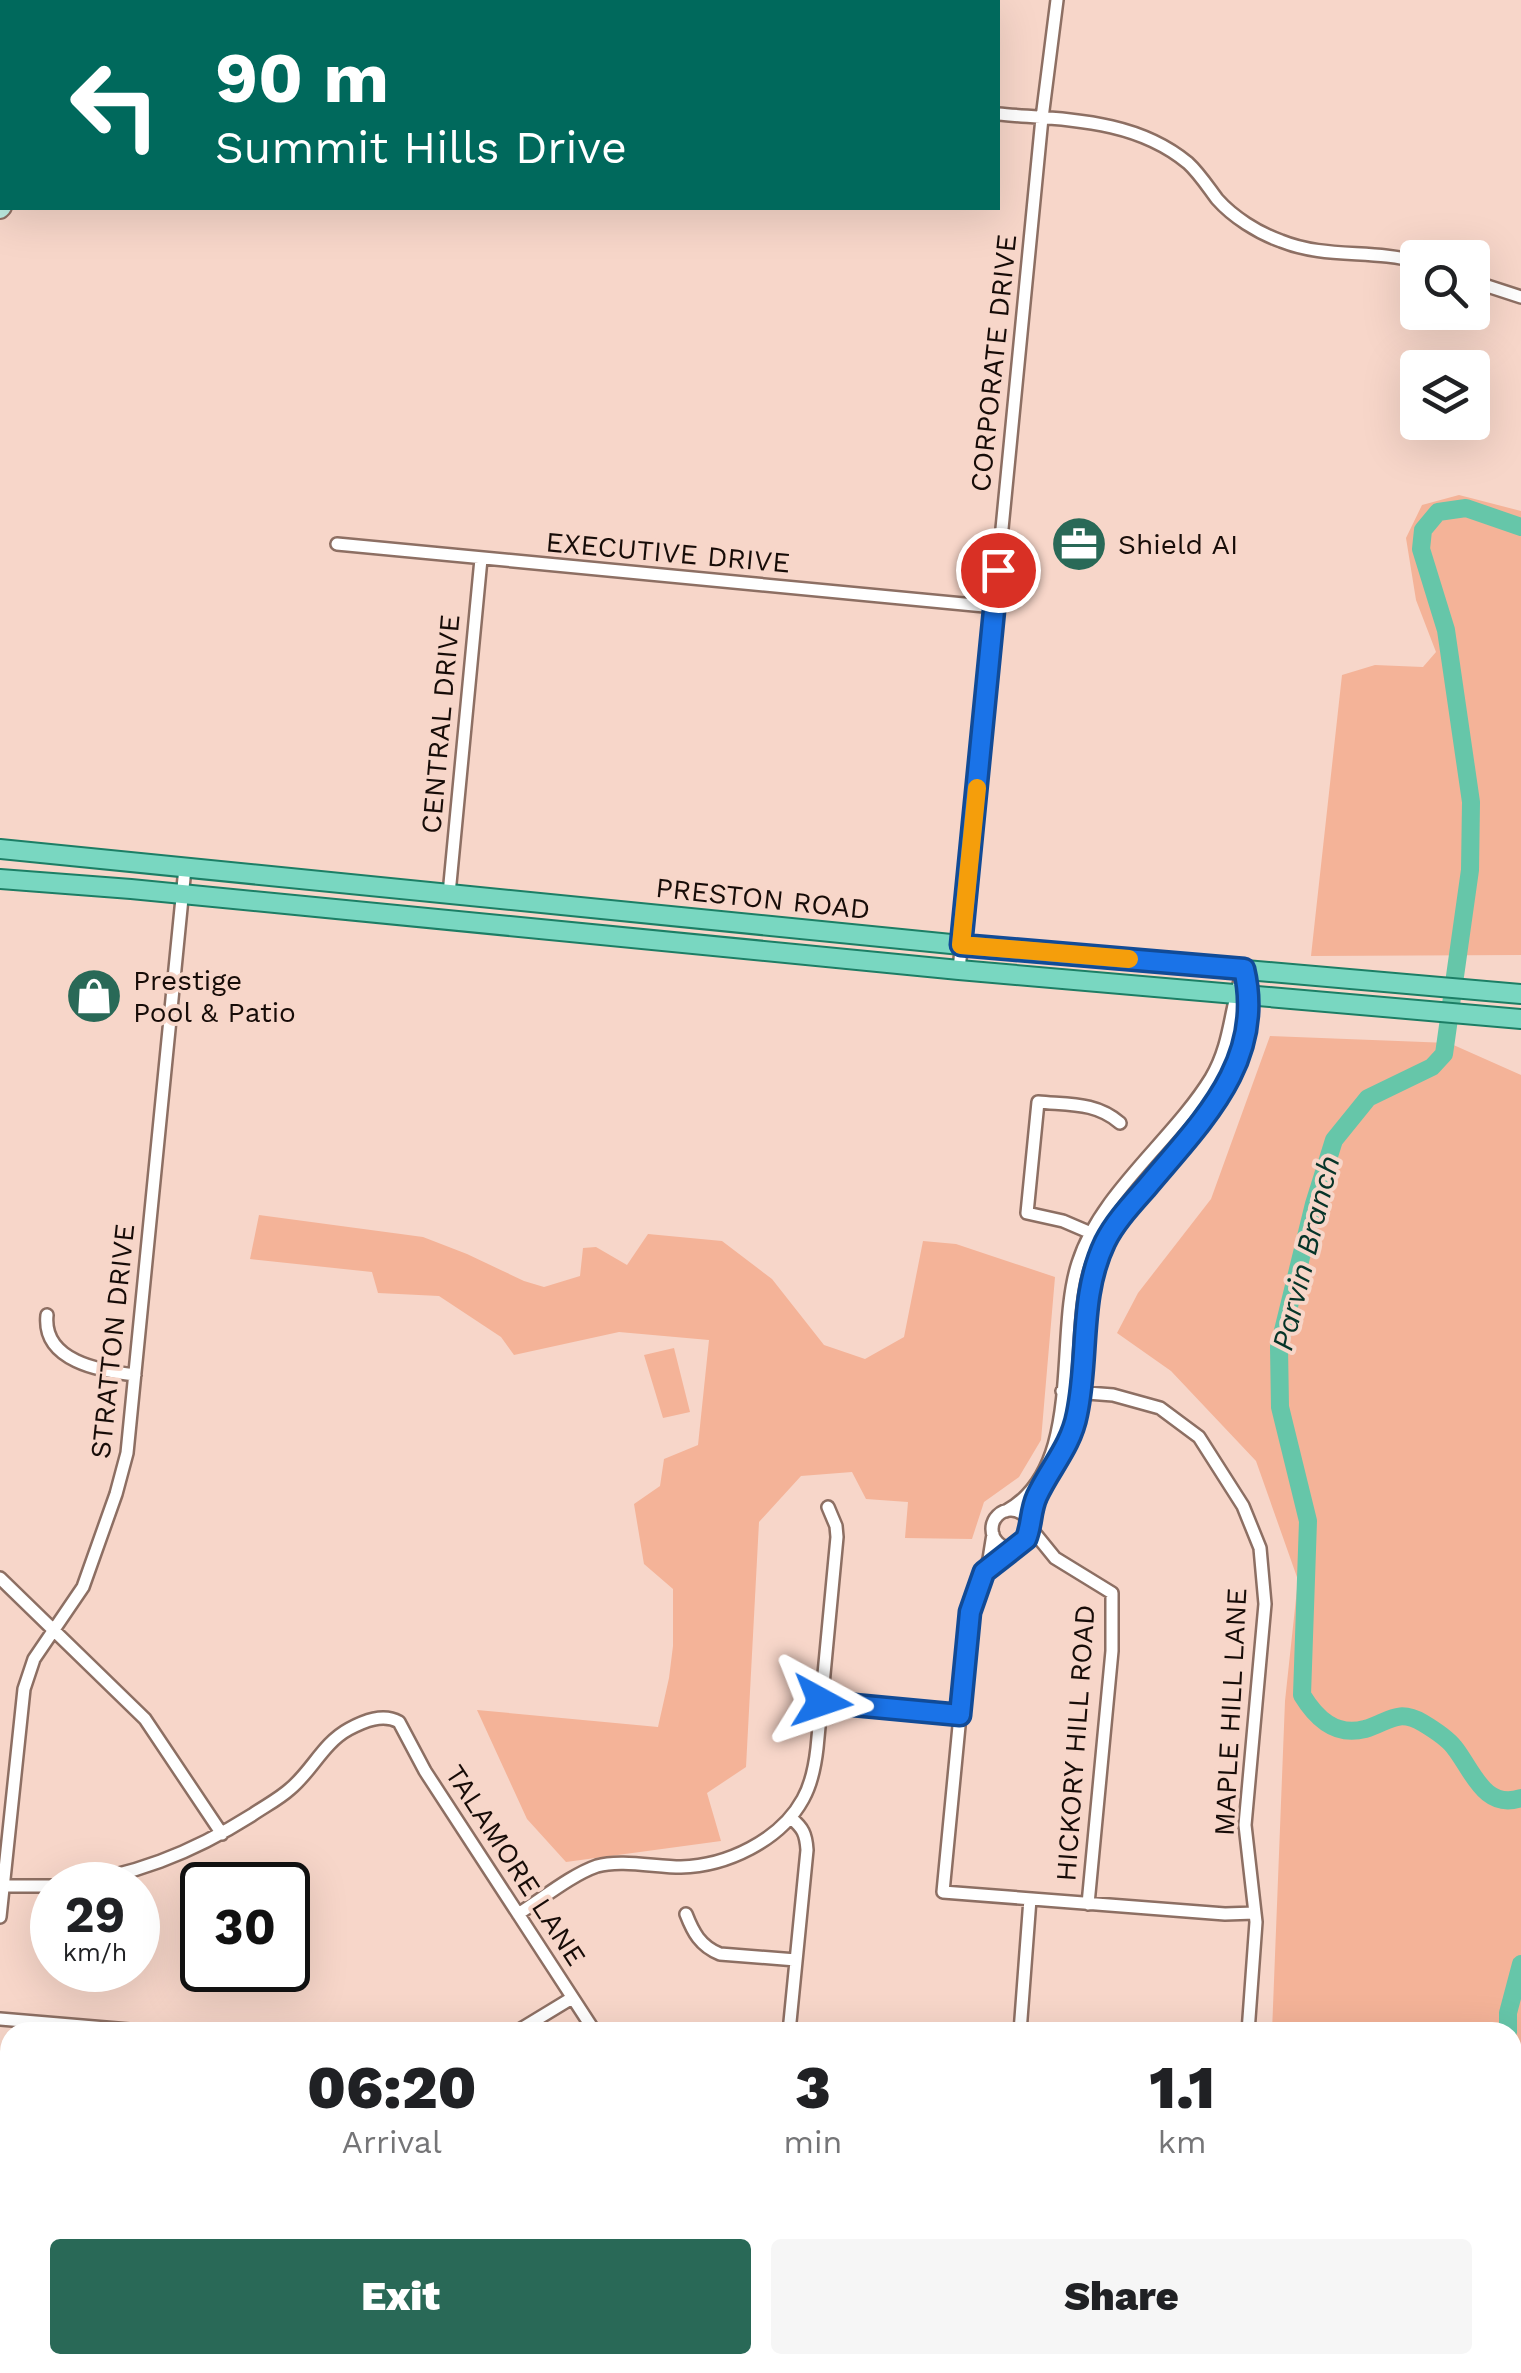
<!DOCTYPE html>
<style>
body{margin:0;font-family:"Work Sans",sans-serif;background:#f6f6f6;color:#202124;height:100vh;display:flex;flex-direction:column;font-size:38px;white-space:nowrap}
*{box-sizing:border-box;margin:0}
p{font-size:32px;color:#757577}
.icon{flex:none;width:55px;height:55px;fill:none;stroke:currentColor;stroke-width:2;stroke-linecap:round;stroke-linejoin:round}
.map{position:relative;flex:1;overflow:hidden}
.drawer{position:absolute;left:0px;top:2022px;width:1522px;height:352px;display:flex;flex-direction:column;background:#fff;border-radius:30px 30px 0 0;box-shadow:0 10px 40px #0002}
.drawer>*{flex:none}
.top-card{position:absolute;left:0px;top:0px;width:1000px;height:210px;box-shadow:0 10px 40px #0002;background:#00695c;color:#fff;overflow:hidden}
.tools{position:absolute;left:1400px;top:240px;display:grid;gap:20px}
.tools a{display:grid;place-items:center;width:90px;height:90px;border-radius:10px;background:#fff;box-shadow:0 10px 40px #0002;font-size:50px}
.speed{position:absolute;left:30px;top:1862px;display:flex;gap:20px;font-size:50px;font-weight:700;text-align:center}
.speed>*{display:grid;place-content:center;width:130px;height:130px;border-radius:50%;background:#fff;box-shadow:0 10px 40px #0002;line-height:1}
.speed small{font-size:25px;font-weight:400}
.speed .limit{border:5px solid #111;border-radius:15px;background:#fff;color:#111}
.pin{position:absolute;display:grid;place-items:center;width:85px;height:85px;color:#fff;margin:-42px;border:5px solid #fff;border-radius:50%;box-shadow:0 2px 10px #0007}
.me{position:absolute;width:110px;margin:-55px;rotate:95deg;stroke-linejoin:round;filter:drop-shadow(0 0 8px #0008)}
.turn{display:flex;align-items:center;gap:35px;height:210px;padding:0 50px;font-size:45px}
.turn .icon{width:130px;height:130px;stroke-width:2.5}
.turn b{display:block;font-size:70px;line-height:85px}
.eta{display:flex;justify-content:space-evenly;align-items:center;height:170px;text-align:center}
.eta b{font-size:60px;font-weight:800;line-height:70px}
.cta{display:flex;gap:20px;margin-top:auto;padding:20px 50px}
.cta a{flex:1;height:115px;border-radius:10px;background:#296957;color:#fff;font-size:40px;font-weight:800;line-height:115px;text-align:center}
.cta a+a{background:#f6f6f6;color:#202124}
.map>svg:first-child{display:block}
.green{fill:#f4b398}
.lines{fill:none;stroke-linecap:round;stroke-linejoin:round}
.river{stroke:#66c6a9;stroke-width:18}
.street-casing{stroke:#8d6f63;stroke-width:16}
.secondary-casing{stroke:#8d6f63;stroke-width:22}
.primary-casing{stroke:#1c7e65;stroke-width:22}
.street{stroke:#fff;stroke-width:11}
.secondary{stroke:#bcebe0;stroke-width:18}
.primary{stroke:#79d7c1;stroke-width:18}
.route-casing{stroke:#114b97;stroke-width:25}
.route{stroke:#1a73e8;stroke-width:18}
.slow{stroke:#f59e0b;stroke-width:18}
.labels{text-anchor:middle;stroke-width:8;stroke-linejoin:round;paint-order:stroke}
.street-label{font-size:28px;fill:#170c08;stroke:#f7d6c9}
.poi-label{font-size:28px;fill:#170c08;stroke:#f7d6c9;text-anchor:start}
.water-label{font-size:30px;font-style:italic;fill:#063428;stroke:#f7d6c9}
</style>
<div class="map">
<svg width="1521" height="2373" viewBox="0 0 1521 2373">
<rect width="100%" height="100%" fill="#f7d6c9"/>
<path class="green" d="M1459,495L1521,511V955L1311,956L1342,675L1375,665L1423,667L1436,652L1416,600L1406,538L1422,505Z
M1270,1036L1449,1043L1521,1075V2256L1512,2248V2032H1272L1285,1701L1298,1580L1256,1461L1171,1371L1117,1333L1138,1293L1211,1199Z
M259,1215L423,1237L467,1254L524,1281L544,1287L580,1276L583,1248L596,1247L627,1265L648,1234L722,1241L772,1279L824,1345L865,1359L904,1337L923,1241L956,1244L1055,1277L1041,1440L1019,1477L984,1502L972,1539L905,1538L908,1502L866,1499L852,1472L801,1476L759,1522L746,1767L707,1793L721,1841L566,1862L527,1819L477,1710L658,1727L669,1678L673,1646V1589L644,1564L634,1504L660,1486L664,1459L698,1445L709,1340L619,1332L514,1355L501,1337L439,1296L378,1293L372,1272L250,1259Z
M674,1348L690,1412L663,1418L644,1355Z
M1521,2297V2373H1393L1394,2366L1512,2365L1513,2307Z"/>
<g class="lines">
<path class="river" d="M1521,527L1466,508L1438,512L1423,530L1421,549L1446,630L1471,802L1470,870L1444,1054L1432,1067L1368,1098L1334,1140L1314,1204L1279,1347L1280,1407L1308,1521L1302,1695C1316,1718 1335,1737 1365,1729C1389,1722 1397,1708 1423,1723C1433,1729 1447,1738 1454,1747C1472,1769 1484,1811 1521,1798
M1508,2032V2013L1521,1964
M1512,2117L1521,2109
M1512,2348L1521,2342
M1464,2365L1485,2368L1490,2365
M1429,2373L1443,2365"/>
<g class="street-casing">
<path id="street" d="M465,0L469,2
M998,114C1063,120 1134,118 1188,163C1199,173 1208,187 1217,199C1233,217 1258,233 1281,241C1325,259 1373,249 1418,262
M1472,281L1521,297
M337,544L995,607
M449,894L481,559
M959,970L1042,118L1057,0
M1098,1236L1063,1221L1027,1213L1038,1102C1069,1105 1096,1102 1120,1123
M47,1315C42,1361 100,1371 135,1375
M1062,1391L1113,1395L1160,1408L1199,1437L1243,1506L1260,1548L1265,1604L1245,1825L1256,1922L1248,2032
M992 1529a19 19 0 1 1 38 0a19 19 0 1 1-38 0Z
M1006,1511C1085,1468 1054,1336 1078,1263C1100,1193 1173,1140 1211,1078C1232,1043 1230,1005 1244,969
M1028,1523C1037,1485 1066,1458 1076,1420C1090,1367 1078,1307 1099,1255C1109,1231 1125,1213 1141,1193C1197,1126 1266,1065 1244,969
M1029,1526L1055,1558L1112,1593V1651L1088,1904
M993,1534L989,1559L970,1612L943,1892L1225,1914L1255,1913
M0,1578L145,1719L222,1834
M822,1702L960,1715
M60,1885C131,1877 192,1853 252,1815C265,1806 279,1799 290,1789C312,1771 323,1743 349,1729C364,1721 383,1713 399,1722L425,1771L595,2032
M0,1886H52
M518,1914C542,1899 571,1875 597,1866C620,1859 656,1867 681,1867C726,1866 780,1841 803,1799C812,1783 815,1766 817,1748L837,1537L836,1526L828,1507
M686,1914C693,1932 700,1946 720,1954L796,1960
M0,1917L24,1689L34,1659L83,1587L116,1494L127,1453L185,868
M0,2019L153,2032
M516,2032L572,1998
M789,2032L807,1850C806,1834 803,1828 791,1818
M1020,2032L1030,1899
M1208,2365L1297,2372L1298,2365
M1193,2373L1194,2365"/>
</g>
<g class="secondary-casing">
<path id="secondary" d="M189,2L192,0
M228,2L230,0
M0,174L2,172
M0,209L2,207"/>
</g>
<g class="primary-casing">
<path id="primary" d="M0,849L961,945L1521,994
M0,879L131,889L959,970L1521,1019"/>
</g>
<use href="#street" class="street"/>
<use href="#secondary" class="secondary"/>
<use href="#primary" class="primary"/>
</g>
<g class="lines">
<g class="route-casing">
<path id="route" d="M822,1702L960,1715L970,1612L984,1572L1026,1539C1032,1525 1030,1511 1037,1496C1050,1468 1071,1446 1077,1414C1089,1357 1079,1296 1105,1242C1115,1222 1131,1205 1146,1188C1200,1123 1266,1062 1244,969L961,945L998,570"/>
</g>
<use href="#route" class="route"/>
<path class="slow" d="M977,788L961,945L1129,959"/>
</g>
<defs>
<g id="office-disc" transform="scale(2.875)"><circle r="9.5" fill="#296957" stroke="#f7d6c9"/><path d="M-6-3h4V-5.5h4V-3h4V5H-6ZM-1-4.5V-3h2v-1.5ZM-6 0V1H6V0Z" fill="#fff"/></g>
<g id="shop-disc" transform="scale(2.875)"><circle r="9.5" fill="#296957" stroke="#f7d6c9"/><path d="M-5-2.5h2.3a2.7 3.5 0 0 1 5.4 0H5L5.5 6h-11ZM-1.5-2.5h3a1.5 2.3 0 0 0-3 0Z" fill="#fff"/></g>
</defs>
<g fill-rule="evenodd">
<use href="#office-disc" x="1079" y="544"/>
<use href="#shop-disc" x="94" y="996"/>
</g>
<g class="labels">
<g class="street-label">
<text transform="translate(993 363) rotate(-84)" y="10">CORPORATE DRIVE</text>
<text transform="translate(668 552) rotate(5)" y="10">EXECUTIVE DRIVE</text>
<text transform="translate(440 724) rotate(-85)" y="10">CENTRAL DRIVE</text>
<text transform="translate(763 898) rotate(6)" y="10">PRESTON ROAD</text>
<text transform="translate(112 1341) rotate(-84)" y="10">STRATTON DRIVE</text>
<text transform="translate(1230 1712) rotate(-87)" y="10">MAPLE HILL LANE</text>
<text transform="translate(1075 1743) rotate(-86)" y="10">HICKORY HILL ROAD</text>
<text transform="translate(516 1865) rotate(57)" y="10">TALAMORE LANE</text>
</g>
<g class="poi-label">
<text x="1118" y="554">Shield AI</text>
<text x="133" y="990">Prestige<tspan x="133" dy="32">Pool &amp; Patio</tspan></text>
</g>
<g class="water-label">
<text transform="translate(1306 1253) rotate(-76)" y="10">Parvin Branch</text>
</g>
</g>
</svg>
<div class="tools">
<a><svg class="icon" aria-label="search" viewBox="0 0 24 24"><circle cx="10" cy="10" r="6"/><path d="M15 15l6 6"/></svg></a>
<a><svg class="icon" aria-label="layers" viewBox="0 0 24 24"><path d="M12 4l9 5-9 5-9-5zM3 14l9 5 9-5"/></svg></a>
</div>
<div class="speed"><div>29<small>km/h</small></div><div class="limit">30</div></div>
<div class="pin" style="left:998px;top:570px;background:#d93025"><svg class="icon" aria-label="arrive" viewBox="0 0 24 24"><path d="M6 21V4h12l-3 4 3 4H6"/></svg></div>
<svg class="me" style="left:822px;top:1702px" viewBox="-20 -20 40 40"><path d="M0-17L14 15 0 8-14 15z" fill="#1a73e8" stroke="#fff" stroke-width="4"/></svg>
<div class="top-card">
<div class="turn"><svg class="icon" aria-label="left" viewBox="0 0 24 24"><path d="M17 20v-9H6M10 6l-5 5 5 5"/></svg><div><b>90 m</b>Summit Hills Drive</div></div>
</div>
<section class="drawer">
<div class="eta">
<div><b>06:20</b><p>Arrival</p></div>
<div><b>3</b><p>min</p></div>
<div><b>1.1</b><p>km</p></div>
</div>
<div class="cta"><a>Exit</a><a>Share</a></div>
</section>
</div>
